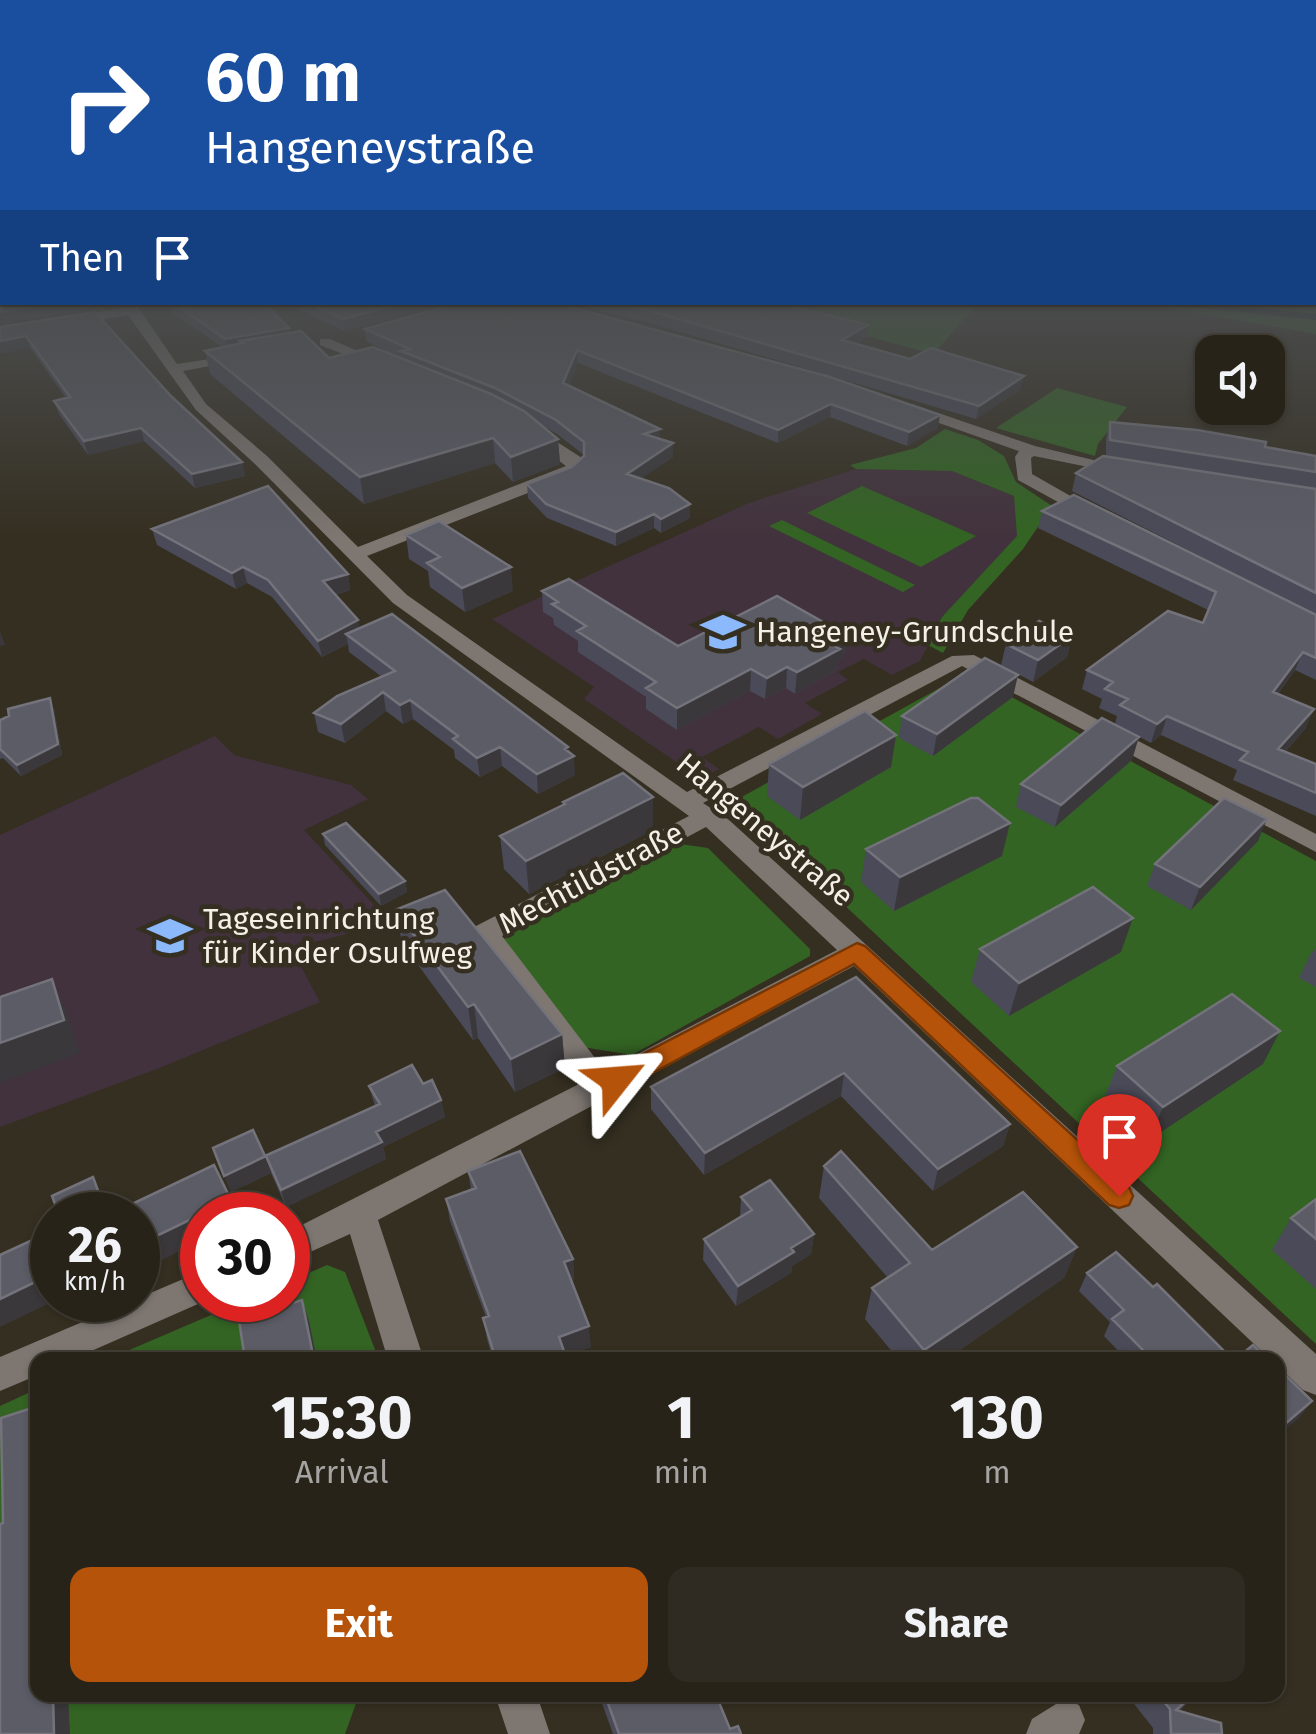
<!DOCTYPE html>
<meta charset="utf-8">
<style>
body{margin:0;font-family:"Fira Sans",sans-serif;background:#302b22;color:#f1f3f6;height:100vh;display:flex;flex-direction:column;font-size:38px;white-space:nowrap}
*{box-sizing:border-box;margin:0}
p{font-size:32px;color:#a5a4a2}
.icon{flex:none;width:55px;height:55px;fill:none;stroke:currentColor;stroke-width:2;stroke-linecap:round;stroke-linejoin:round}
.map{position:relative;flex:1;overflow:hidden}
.drawer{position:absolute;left:30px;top:1352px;width:1255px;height:350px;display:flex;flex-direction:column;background:#282319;border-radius:20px;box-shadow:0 2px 8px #0004,0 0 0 2px #444038}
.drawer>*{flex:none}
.top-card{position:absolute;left:0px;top:0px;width:1318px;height:305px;box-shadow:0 2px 8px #0004,0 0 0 2px #444038;background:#1a4fa0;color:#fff;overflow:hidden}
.controls{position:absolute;left:1195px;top:335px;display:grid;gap:20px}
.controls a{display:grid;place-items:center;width:90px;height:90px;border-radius:20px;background:#282319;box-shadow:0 2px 8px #0004,0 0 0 2px #444038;font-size:50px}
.speed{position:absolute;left:30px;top:1192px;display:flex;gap:20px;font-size:50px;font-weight:700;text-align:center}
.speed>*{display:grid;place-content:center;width:130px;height:130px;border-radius:50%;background:#282319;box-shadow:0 2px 8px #0004,0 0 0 2px #444038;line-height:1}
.speed small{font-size:25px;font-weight:400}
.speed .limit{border:15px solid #d22;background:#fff;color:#111}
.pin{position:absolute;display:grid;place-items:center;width:85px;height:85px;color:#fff;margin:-102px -42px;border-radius:50% 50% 50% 0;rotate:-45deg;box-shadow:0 0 10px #0007}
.pin .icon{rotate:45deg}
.me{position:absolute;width:110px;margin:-55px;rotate:62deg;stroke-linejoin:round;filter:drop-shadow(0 0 8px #0008)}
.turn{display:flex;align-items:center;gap:35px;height:210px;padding:0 40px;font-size:45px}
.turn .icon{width:130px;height:130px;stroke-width:2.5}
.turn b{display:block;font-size:70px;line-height:85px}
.then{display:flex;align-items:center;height:95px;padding:0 40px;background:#0003;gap:20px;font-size:38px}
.eta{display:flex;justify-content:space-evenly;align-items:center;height:170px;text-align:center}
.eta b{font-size:60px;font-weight:700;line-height:70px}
.primary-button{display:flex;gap:20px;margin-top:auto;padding:20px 40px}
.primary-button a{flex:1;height:115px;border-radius:20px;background:#b45309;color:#fff;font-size:40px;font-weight:700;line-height:115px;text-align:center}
.primary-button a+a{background:#302b22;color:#f1f3f6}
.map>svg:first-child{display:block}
.education{fill:#42323d}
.green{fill:#336423}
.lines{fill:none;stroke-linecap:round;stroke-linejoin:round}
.stream{stroke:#122326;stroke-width:6}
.minor{fill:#7d7671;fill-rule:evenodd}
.wall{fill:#4a4a58}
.shaded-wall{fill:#3a383b}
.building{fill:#5c5c67;stroke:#74737b;stroke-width:2.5}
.route{fill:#b45309;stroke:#753606;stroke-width:2.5}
.labels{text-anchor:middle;stroke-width:9;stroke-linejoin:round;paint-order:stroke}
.poi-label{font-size:30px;fill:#f4f0e7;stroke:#352f21;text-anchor:start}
.street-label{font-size:30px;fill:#f4f0e7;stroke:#352f21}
</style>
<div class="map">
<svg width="1316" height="1734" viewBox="0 0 1316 1734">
<rect width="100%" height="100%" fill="#352f21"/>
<path class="education" d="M856,469L952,471L1014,496L1018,536L942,617L920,661L892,675L864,659L838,672L848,680L805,703L822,714L778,739L759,727L702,757L719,769L701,779L584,699L594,687L492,619L749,503Z
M215,736L234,755L351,785L368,799L304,830L391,923L291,948L320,1002L157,1069L0,1127V835Z"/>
<path class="green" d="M744,303H979L933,354Z
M1139,303H1316V334Z
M1057,388L1127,407L1098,444L1095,456L996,428Z
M945,429L978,440L1004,456L1016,482L1052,506L1023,549L968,610L943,653L928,645L942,617L1017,536L1014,496L952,471L856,469L850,465L916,448Z
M862,486L976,536L921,567L807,513Z
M782,520L915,585L903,592L769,526Z
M967,673L1316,861V1344L741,809L738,799Z
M673,843L708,848L810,949V956L632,1055L582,1047L503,941L513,927Z
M327,1265L345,1272L379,1360H106L246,1300H288V1282Z
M37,1389L38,1695H359L345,1734H0V1406Z"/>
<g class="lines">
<path class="stream" d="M1175,302L1316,317"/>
<path class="minor" d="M119,302H132L138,307L177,364L243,354V360L183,371L206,404L267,456L358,547L566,466L525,435V429H537L582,458L584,462L579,473L367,556L407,595L687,792L952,656L974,655L1316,834V852L962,666L703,803L729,820L1316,1354V1395L1303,1390L1278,1366V1360H1271L854,966L378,1220L424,1360H388L350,1234L288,1262V1232L581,1083L472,933L476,926L689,816L393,603L255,464L196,410L128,315L0,336V328L122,308ZM706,827L837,950L605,1071L502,936Z
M320,339H330L388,364L376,367L320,345Z
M902,404H912L1035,446L1131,469L1123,474L1034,456L1031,458L1032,474L1102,514L1093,519L1087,518L1018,480L1015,457L1019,451L902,410Z
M202,1271V1300H207L71,1360H38V1375L0,1391V1357Z
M495,1695H537L550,1734H508Z
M1064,1699L1079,1705L1085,1720L1079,1734H1026L1032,1719Z"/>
</g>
<path class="wall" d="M137,302H263L289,328L290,333L329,358L402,359L366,341L365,329L461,302L938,428L907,446L830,417L778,443L578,363L568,386L660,439L673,443V457L640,479L690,518L661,533L654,528L616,546L547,518L528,498L527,484L572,467L584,455L557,434L543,426L558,439L560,464L513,482L495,463L364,504L210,374L205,351L222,347L162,305L144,310Z
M282,302H453L345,331Z
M564,302H822L807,310L868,325L867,337L856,344L1021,389L976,419L654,324Z
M0,327L171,396L242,462L245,476L195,488L144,441L88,455L59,414L54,401L66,398L30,348Z
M1110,422L1316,456V615L1072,491L1076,473L1106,457V438Z
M1042,511L1316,615V680L1295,670L1278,694L1306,728L1285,752L1316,764V816L1233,780L1237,770L1161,735L1151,743L1115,724L1117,716L1099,708L1102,699L1082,689L1087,670L1203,623L1208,610L1038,528Z
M152,529L348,574L350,590L335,595L360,628L569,752L575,775L538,794L502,766L480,777L455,758L454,750L413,719L403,724L386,711L345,743L318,732L314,713L382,677L349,652L348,644L322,657L272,597L247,583L236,589L157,545Z
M406,535L513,591L465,612L430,587L428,571L409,559Z
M542,591L678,646L846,635L844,656L839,659L837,670L795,694L786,688L765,699L750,691L677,730L646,709V697L578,652V641L554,625L553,618L543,612Z
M1072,636L1067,657L1033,682L1001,665L1006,644Z
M1013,697L933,756L899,738L902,716Z
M54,709L62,755L21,776L3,758L0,759V720Z
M896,735L891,767L800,820L767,796L769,764Z
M1132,760L1055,827L1016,807L1021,784Z
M653,797V830L529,894L504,869L500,836L563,806V802Z
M323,834L405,881L407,892L381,906L325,845Z
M1258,841L1191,910L1147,886L1155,864Z
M866,849L1002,856L894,911L861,882Z
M395,910L562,1034L565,1068L515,1092L478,1038L473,1040L402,943Z
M1316,948V987L1299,978L1310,955Z
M980,949L1121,952L1009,1016L971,982Z
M856,977L1010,1124L1003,1146L933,1191L841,1096L704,1175L651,1109V1087Z
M1263,1064L1149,1140L1104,1099L1117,1066Z
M423,1084L441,1100L445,1117L383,1147L386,1159L286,1207L271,1173L231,1192L213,1148L265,1156L375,1106L369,1086Z
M824,1166L932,1250L1077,1247L1064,1278L945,1360H899L865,1319L872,1288L888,1278L819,1198Z
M468,1171L573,1259L574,1280L572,1281L591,1347L565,1356L567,1360H493L487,1339L483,1318L486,1317L450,1221L446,1199L471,1190Z
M741,1197L814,1234L811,1254L792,1266L791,1273L736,1306L703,1260L704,1239L740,1218Z
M1316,1199V1289L1272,1250L1291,1218Z
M1087,1273L1233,1360H1127L1104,1336L1110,1322L1079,1291Z
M599,1695H716L730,1729L741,1734H613Z
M1127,1695H1195L1179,1711L1222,1734H1153V1728Z"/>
<path class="shaded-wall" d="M56,302H116V305L0,324V312Z
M142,302H162V305L144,310Z
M407,302H453L345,331L343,319Z
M798,302H822L790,318L791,306Z
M868,325L867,337L841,353L842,340Z
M289,328L291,340L243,343L240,341L242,349L228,351L225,339Z
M26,336L30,348L0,354V341Z
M577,350L578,363L563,396V383Z
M1024,376L1021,389L976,419L979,406Z
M831,404L830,417L778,443V430Z
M940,415L938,428L907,446L909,432Z
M141,428L144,441L88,455L84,441Z
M660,429V442L644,434Z
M493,438L495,463L364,504L360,477Z
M558,439L560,464L513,482L511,457Z
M673,443V457L627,488V474Z
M242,462L245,476L195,488L192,474Z
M690,504V518L661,533V519Z
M654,514V528L616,546V532Z
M243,567L247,583L236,589L232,573Z
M511,567L513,591L465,612L462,588Z
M348,574L350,590L326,597L323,581Z
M358,620L362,637L346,634L348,644L322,657L318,641Z
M0,631L5,645L0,646Z
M846,635L844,656L839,659L837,670L795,694L797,672L830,644Z
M1072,636L1067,657L1033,682L1038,660Z
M1303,652L1295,670L1265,711L1273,692Z
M787,667L786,688L765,699L767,678Z
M751,669L750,691L677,730V708Z
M1018,675L1013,697L933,756L937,734Z
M383,692L386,711L345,743L341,724Z
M50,698L54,709L62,755L21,776L17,765Z
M410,700L413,719L403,724L400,705Z
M1314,709L1306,728L1270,768L1278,749Z
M1167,716L1161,735L1151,743L1157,724Z
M896,735L891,767L800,820L803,787Z
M1139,737L1132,760L1055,827L1061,805Z
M500,747L502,766L480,777L477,758Z
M568,747L569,758L574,756L575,775L538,794L537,774L565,749Z
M653,797V830L529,894L526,861Z
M1267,819L1258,841L1191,910L1200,887Z
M1010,823L1002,856L894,911L900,877Z
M405,881L407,892L381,906L379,894Z
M1133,918L1121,952L1009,1016L1019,983Z
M52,979L67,1013L80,1053L0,1083V1043Z
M474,1004L478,1038L473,1040L468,1007Z
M1280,1031L1263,1064L1149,1140L1163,1107Z
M562,1034L565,1068L515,1092L511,1059Z
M844,1073L841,1096L704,1175L705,1153Z
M441,1100L445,1117L383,1147L386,1159L286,1207L281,1190L376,1132Z
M1010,1124L1003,1146L933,1191L938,1169Z
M266,1156L271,1173L231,1192L224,1176Z
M231,1200L237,1215H202V1240L138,1272V1245Z
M814,1234L811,1254L792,1266L791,1273L736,1306L738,1286L791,1248Z
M1077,1247L1064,1278L945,1360H922L924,1350Z
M573,1259L574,1280L566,1283L564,1262Z
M52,1274V1300H56L0,1327V1299Z
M302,1300L309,1321L317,1360H314Z
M589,1326L591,1347L561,1358L559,1337Z
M1312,1401L1299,1418L1278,1436V1430Z
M53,1695H68L70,1734H54Z"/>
<path class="building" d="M0,297H2V302H56L0,312Z
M172,302H263L289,328L225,339Z
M306,302H407L343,319Z
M461,302H552L830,377L940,415L909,432L831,404L778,430L577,350L563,383L660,429L644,434L673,443L627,474L669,488L690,504L661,519L654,514L616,532L546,504L527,484L572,467L584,456V442L556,420L495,388L401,351L410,349L365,329Z
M613,302H798L791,306L868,325L842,340L910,359L931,348L1024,376L979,406L654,312Z
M95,312L171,396L242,462L192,474L141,428L84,441L54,401L70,397L26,336L0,341V327Z
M301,331L329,358L373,347L491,394L524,411L558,439L511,457L493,438L360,477L205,351L243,343L240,341Z
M1110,422L1197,430L1266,442L1265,447L1316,456V472L1110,440Z
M1103,456L1316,489V593L1076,473Z
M268,486L348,574L323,581L358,620L318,641L268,580L243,567L232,573L152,529Z
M1074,495L1316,615V658L1303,652L1273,692L1314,709L1278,749L1316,764V793L1240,760L1248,752L1167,716L1157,724L1120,705L1128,699L1105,689L1113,682L1087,670L1168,611L1203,623L1216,592L1042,511Z
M439,521L511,567L462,588L427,563L440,557L406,535Z
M569,579L678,646L777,596L846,635L830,644L840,649L797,672L787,667L767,678L751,669L677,708L646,688L656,682L577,631L586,626L552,604L558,602L542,591Z
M392,614L568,747L565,749L574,756L537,774L500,747L477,758L453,739L458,736L410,700L400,705L383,692L341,724L314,713L337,696L395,671L346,634Z
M1039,621L1072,636L1038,660L1006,644Z
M985,658L1018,675L937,734L902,716Z
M50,698L58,744L17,765L0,749V720L9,716L8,709Z
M865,711L896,735L803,787L769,764Z
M1102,718L1139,737L1061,805L1021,784Z
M623,773L653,797L526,861L500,836L565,804L563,802Z
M971,798H978L1010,823L900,877L866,849Z
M1224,798L1267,819L1200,887L1155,864Z
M346,823L405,881L379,894L323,834Z
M1093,887L1133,918L1019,983L980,949Z
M445,890L562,1034L511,1059L474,1004L468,1007L395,910Z
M856,977L1010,1124L938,1169L844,1073L705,1153L651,1087Z
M52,979L64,1020L0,1043V997Z
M1232,994L1280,1031L1163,1107L1117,1066Z
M412,1065L423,1084L432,1080L441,1100L376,1132L382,1142L281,1190L266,1156L224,1176L213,1148L253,1130L265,1156L380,1104L369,1086Z
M520,1151L573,1259L564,1262L589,1326L559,1337L567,1360H496L483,1318L489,1316L446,1199L476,1188L468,1171Z
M841,1151L932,1250L1023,1192L1077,1247L924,1350L872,1288L910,1263L824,1166Z
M214,1165L231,1200L138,1245V1215H109Z
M93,1177L107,1215H59L52,1196Z
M770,1180L814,1234L791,1248L794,1252L738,1286L704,1239L752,1210L741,1197Z
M1316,1199V1239L1291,1218Z
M52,1231V1274L0,1299V1255Z
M1116,1252L1153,1287L1157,1284L1233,1360H1129L1143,1350L1112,1319L1124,1310L1087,1273Z
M302,1300L314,1360H245L239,1320Z
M1253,1345L1269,1360H1235Z
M1278,1368L1312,1401L1278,1430Z
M38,1406V1695H53L54,1734H0V1524L3,1523L1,1418Z
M605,1695H716L730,1729L738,1726L741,1734H619Z
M1158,1695H1193L1176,1710L1221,1723L1222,1734H1171L1170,1709Z"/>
<linearGradient id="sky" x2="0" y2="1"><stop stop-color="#1d1a12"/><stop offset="0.55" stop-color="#4b4d4e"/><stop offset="1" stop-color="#4b4d4e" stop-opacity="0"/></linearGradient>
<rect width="1316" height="539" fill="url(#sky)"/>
<path class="route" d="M857,943L865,946L1129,1187L1133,1196L1129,1205L1119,1208L1109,1205L854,964L625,1088L616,1091L606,1088L602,1080L606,1073Z"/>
<defs>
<g id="school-bare" transform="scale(3.45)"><path d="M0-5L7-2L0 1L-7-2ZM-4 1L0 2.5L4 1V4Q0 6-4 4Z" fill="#8cb9fc" stroke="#352f21" stroke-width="2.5" paint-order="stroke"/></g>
</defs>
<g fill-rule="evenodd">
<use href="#school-bare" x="723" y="632"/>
<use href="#school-bare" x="170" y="936"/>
</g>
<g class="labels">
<g class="poi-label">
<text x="756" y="642">Hangeney-Grundschule</text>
<text x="203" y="929">Tageseinrichtung<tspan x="203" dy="34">für Kinder Osulfweg</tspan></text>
</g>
<g class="street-label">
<text transform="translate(765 830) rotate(40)" y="10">Hangeneystraße</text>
<text transform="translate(591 878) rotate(-28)" y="10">Mechtildstraße</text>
</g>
</g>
</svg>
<div class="controls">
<a><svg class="icon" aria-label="sound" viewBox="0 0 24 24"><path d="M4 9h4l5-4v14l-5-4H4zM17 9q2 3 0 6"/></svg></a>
</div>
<div class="speed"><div>26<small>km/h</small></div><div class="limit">30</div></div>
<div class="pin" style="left:1119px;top:1196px;background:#d93025"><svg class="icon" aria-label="arrive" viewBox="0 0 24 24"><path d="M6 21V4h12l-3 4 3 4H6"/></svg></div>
<svg class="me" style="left:616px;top:1080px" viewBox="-20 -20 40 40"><path d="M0-17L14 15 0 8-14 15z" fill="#b45309" stroke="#fff" stroke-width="4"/></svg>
<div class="top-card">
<div class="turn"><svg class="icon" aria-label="right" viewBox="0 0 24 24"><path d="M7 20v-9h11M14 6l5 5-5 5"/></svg><div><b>60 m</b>Hangeneystraße</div></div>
<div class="then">Then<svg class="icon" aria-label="arrive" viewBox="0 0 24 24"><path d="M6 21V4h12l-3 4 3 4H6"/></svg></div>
</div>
<section class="drawer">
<div class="eta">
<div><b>15:30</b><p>Arrival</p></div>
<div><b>1</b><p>min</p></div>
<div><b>130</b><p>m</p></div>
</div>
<div class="primary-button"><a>Exit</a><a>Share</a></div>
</section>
</div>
